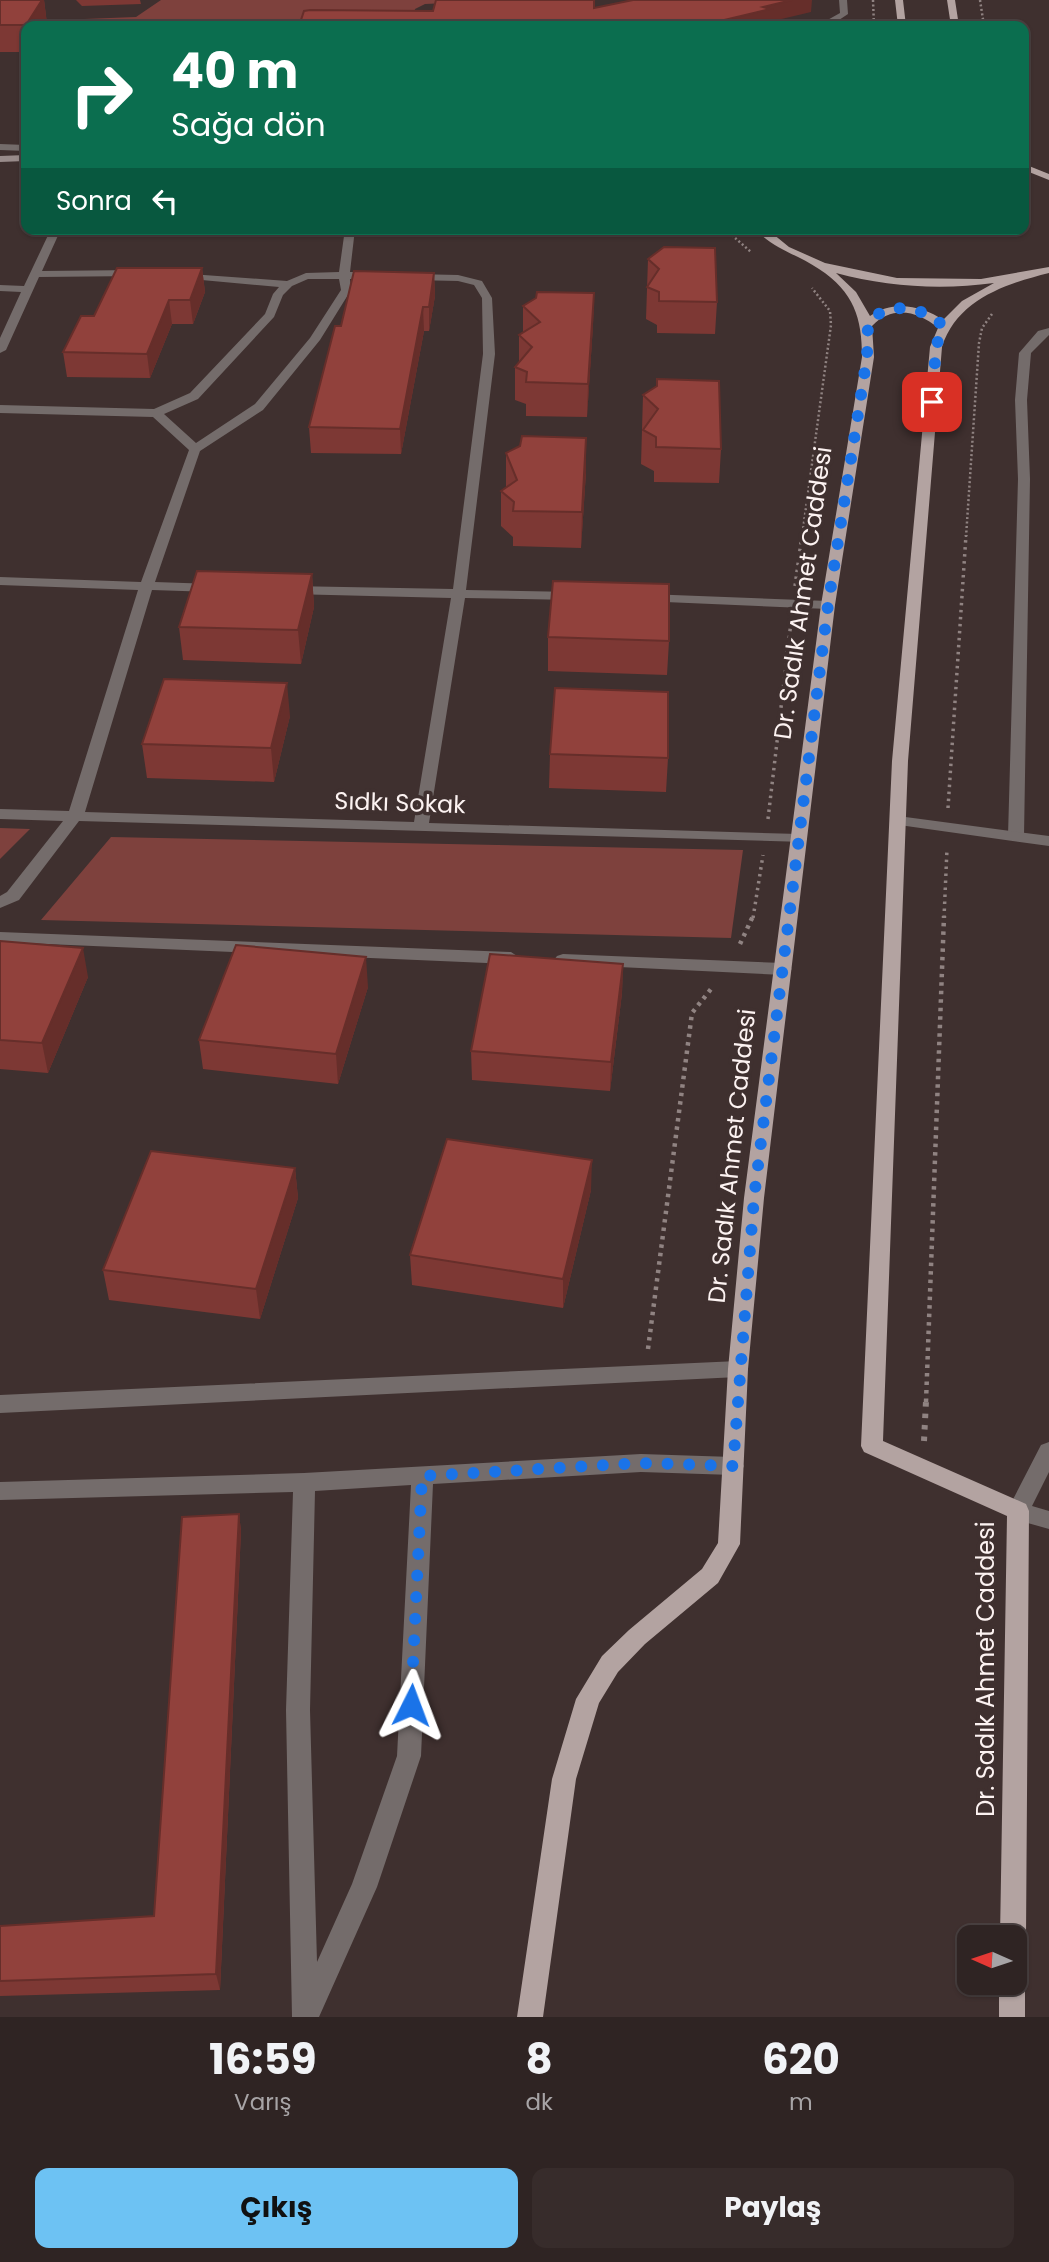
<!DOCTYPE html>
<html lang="tr">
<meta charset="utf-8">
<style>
body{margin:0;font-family:Poppins,sans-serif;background:#372c2b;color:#f1f3f6;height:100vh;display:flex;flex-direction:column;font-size:26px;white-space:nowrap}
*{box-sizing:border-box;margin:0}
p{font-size:23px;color:#a7a4a6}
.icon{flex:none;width:38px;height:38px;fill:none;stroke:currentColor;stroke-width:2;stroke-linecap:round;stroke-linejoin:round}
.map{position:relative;height:2017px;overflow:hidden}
.panel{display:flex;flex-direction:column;background:#2f2423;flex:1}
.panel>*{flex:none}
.guide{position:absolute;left:21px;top:21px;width:1008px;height:214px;border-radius:14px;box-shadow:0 2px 5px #0004,0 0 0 2px #4a4141;background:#0b6e4f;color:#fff;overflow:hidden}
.needle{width:46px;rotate:273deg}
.controls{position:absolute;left:957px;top:1925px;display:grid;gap:14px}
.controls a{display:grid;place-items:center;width:70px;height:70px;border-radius:14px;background:#2f2423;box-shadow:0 2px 5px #0004,0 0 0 2px #4a4141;font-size:35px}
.pin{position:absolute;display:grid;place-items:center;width:60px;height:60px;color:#fff;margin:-30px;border-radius:14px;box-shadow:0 4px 10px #0006}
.me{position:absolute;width:77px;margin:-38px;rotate:3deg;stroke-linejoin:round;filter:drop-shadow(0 0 5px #0008)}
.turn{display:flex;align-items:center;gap:24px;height:147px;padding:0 35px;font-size:32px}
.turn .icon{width:91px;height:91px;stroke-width:2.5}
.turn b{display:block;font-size:49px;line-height:60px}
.then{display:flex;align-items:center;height:66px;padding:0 35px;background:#0003;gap:14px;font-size:26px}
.eta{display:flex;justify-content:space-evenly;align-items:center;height:119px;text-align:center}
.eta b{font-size:42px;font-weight:700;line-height:49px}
.button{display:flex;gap:14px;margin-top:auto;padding:14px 35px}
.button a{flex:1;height:80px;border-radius:14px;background:#6dc2f3;color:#111;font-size:28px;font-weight:700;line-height:80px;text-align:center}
.button a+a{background:#372c2b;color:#f1f3f6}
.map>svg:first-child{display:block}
.green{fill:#7e413d}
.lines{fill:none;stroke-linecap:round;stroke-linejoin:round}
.path-far3{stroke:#908382;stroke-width:2.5;stroke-dasharray:2 2.5;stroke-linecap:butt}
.path-far2{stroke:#908382;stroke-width:3.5;stroke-dasharray:2.5 4.5;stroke-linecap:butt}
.path-far1{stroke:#908382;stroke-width:4.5;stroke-dasharray:3.5 5;stroke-linecap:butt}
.path{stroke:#908382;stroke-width:6;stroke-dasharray:4.5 7;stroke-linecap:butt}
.lane{fill:#746c6b;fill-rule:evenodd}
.street{fill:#746c6b;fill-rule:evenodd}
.secondary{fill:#988b8a;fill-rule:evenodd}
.primary{fill:#b3a3a1;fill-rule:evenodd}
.wall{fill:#7d3834}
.shaded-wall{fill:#662e2a}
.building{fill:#91413c;stroke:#662e2a;stroke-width:2}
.route{stroke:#1a73e8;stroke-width:12;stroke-dasharray:0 21.6}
.labels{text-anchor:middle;stroke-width:7;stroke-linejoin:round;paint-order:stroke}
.street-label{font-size:24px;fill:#fcf2f1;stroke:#3f302f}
</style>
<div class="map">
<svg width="1049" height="2017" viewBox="0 0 1049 2017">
<rect width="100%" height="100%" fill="#3f302f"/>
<path class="green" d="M161,0H514L425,4L415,9L412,21L318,20L288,26H76L84,19L136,17Z
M0,828L30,829L0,859Z
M111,837L743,850L731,938L41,920Z"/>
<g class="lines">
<path class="path-far3" d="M873,0L874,26
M980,0L984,26
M725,229L751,252
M802,537L831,325L830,311L812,288
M966,537L979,343L982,328L992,314"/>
<path class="path-far2" d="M795,586L802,535
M948,808L966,535
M768,819L791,622
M753,918L763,855
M944,918L947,849"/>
<path class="path-far1" d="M740,944L753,916
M648,1349L692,1013L711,989
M926,1402L944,916"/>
<path class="path" d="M924,1441L926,1401"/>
<path class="lane" d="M839,0H847L848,14L830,26H824V22L840,13Z
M1049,328V335L1031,353L1027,400L1030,479L1024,836L1016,841L1008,836L1018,479L1015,400L1019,353L1038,331Z"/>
<path class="street" d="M0,144L26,145V151L0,150Z
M51,229H61L42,271L138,270L143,273L138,276L39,277L6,350L0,353V338L21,292L0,291V285L24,286Z
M345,229H355L350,272H374L379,275L374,278L350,279L351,290L320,340L263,410L200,451L155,582L213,584L220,588L213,592L152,590L85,812L414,822L451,598L290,594L283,590L290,586L453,589L483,354L482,298L474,285L458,281L413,280L408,277L413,274L458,275L482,281L492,298L495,354L466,590L574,592L581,596L574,600L465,598L429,823L799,834L805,836L807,839L805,842L79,821L19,900L0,908V896L7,892L63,821L0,819V809L69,811L138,590L0,585V577L141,582L189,450L153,417L0,413V405L154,409L190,393L265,314L273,294L279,287L180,278L175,275L176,273L287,281L306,273L339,272ZM308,279H339L341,290L310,338L255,404L196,443L164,414L198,399L274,317L283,295L292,286Z
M647,594L828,601L835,605L828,609L642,601L640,598Z
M898,816L1049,836V846L892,824L890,821Z
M0,932L511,952L520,958L511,964L0,942Z
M563,954L783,963L792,969L783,975L557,964L554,960L557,956Z
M738,1361L745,1363L748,1369L745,1375L738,1377L0,1413V1395Z
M1049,1442V1472L1032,1506L1049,1511V1529L1010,1518L1007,1511L1041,1445Z
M641,1454L733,1457L741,1460L744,1466L741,1472L733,1475L641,1472L433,1484L421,1756L377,1887L319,2017H292L286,1710L293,1492L0,1500V1482L304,1473ZM411,1485L397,1756L352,1884L317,1962L310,1710L315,1491Z"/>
<path class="secondary" d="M26,155V161L0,162V156Z"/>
<path class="primary" d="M895,0H903L906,26H898Z
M947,0H955L959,26H951Z
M1024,164L1049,174V180L1024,170Z
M755,229H767L789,247L825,263L897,278L981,279L1049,267V273C1005,284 957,300 942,347L908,761L883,1441L1026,1504L1029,1511L1026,1937L1022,1946L1015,1949V1937H1000L1007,1516L864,1452L861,1446L892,761L930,347L938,328C918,311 892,305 872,326L874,357L835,605L764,1198L748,1369L740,1544L718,1583L645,1644L618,1672L599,1703L576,1779L543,2017H517L552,1779L576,1699L602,1656L629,1630L702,1569L718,1543L728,1369L744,1198L821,605L862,357C862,318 854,292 819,269C797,254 775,250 755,229ZM836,273C887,287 942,290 994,283L962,301L943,320C922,305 892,300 870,316L856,292Z
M1015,1971L1021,1974L1025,1983V2017H999V1983H1015Z"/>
</g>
<path class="wall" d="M0,0H44L47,24L46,26H26V52H0Z
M76,0H140L141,4L82,6Z
M648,259L717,302L715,334L657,333V325L646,319Z
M202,268L205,292L193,324H172L150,378L67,377L63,352L94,316Z
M434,273L435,296L429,331H424L401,454L311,453L309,427L341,326Z
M594,293L593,325L587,417L526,416V404L515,400V367L519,362V335L523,333V306Z
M643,395L721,449L719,483L654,482V471L641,464Z
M586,438V472L581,548L513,546V537L501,526V491L506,487V453Z
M312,574L314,607L301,664L183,660L179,627Z
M548,637L669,641L667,675L548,671Z
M290,716L274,782L147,778L142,744Z
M550,754L668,758L666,792L549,788Z
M0,941L88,977L48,1073L0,1069Z
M623,964L622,993L610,1091L472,1080L471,1051Z
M368,987L338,1084L203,1069L199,1040Z
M295,1168L298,1198L260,1319L109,1300L103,1270Z
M591,1190L563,1308L412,1285L410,1255Z
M239,1514L241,1531L220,1990L0,1996V1926L154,1916Z"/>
<path class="shaded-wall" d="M42,0H44L47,24L46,26H26V28V25Z
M792,0H812L811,12L769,22V26H699L763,7Z
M202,268L205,292L193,324L190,300Z
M434,273L435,296L429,331V307Z
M594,293L593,325L587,417L588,384Z
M169,300L172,324L150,378L147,354Z
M423,307L424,331L401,454L400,429Z
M586,438V472L581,548L582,512Z
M312,574L314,607L301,664L298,630Z
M287,683L290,716L274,782L271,748Z
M83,948L88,977L48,1073L42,1043Z
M366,957L368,987L338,1084L336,1054Z
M623,964L622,993L610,1091L611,1062Z
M592,1160L591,1190L563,1308V1279Z
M295,1168L298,1198L260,1319L256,1289Z
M239,1514L241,1531L220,1990L216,1974Z"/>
<path class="building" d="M0,0H42L26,25H0Z
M436,0H594V8L633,0H792L763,7L770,9L699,26H700H299L304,11L310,10L433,11Z
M664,247L715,248L717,302L659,301V292L647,287L659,269L648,259Z
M117,268H202L190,300H169L147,354L63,352L81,316H94Z
M354,271L434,273L429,307H423L400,429L309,427L335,326H341Z
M537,292L594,293L588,384L526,382L527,372L515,367L532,347L519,335L540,322L523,306L536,298Z
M657,379L719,381L721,449L656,447V437L643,430L658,409L643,395L657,386Z
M522,436L586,438L582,512L513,511L514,502L501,491L517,480L506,453L520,446Z
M197,571L312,574L298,630L179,627Z
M553,581L669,584V641L548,637Z
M164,679L287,683L271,748L142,744Z
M555,688L668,692V758L550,754Z
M0,941L83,948L42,1043L0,1040Z
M236,945L366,957L336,1054L199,1040Z
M490,954L623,964L611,1062L471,1051Z
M447,1139L592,1160L563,1279L410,1255Z
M151,1151L295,1168L256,1289L103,1270Z
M239,1514L216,1974L0,1981V1926L154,1916L182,1517Z"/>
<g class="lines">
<path class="route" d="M411,1705L422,1476L641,1463L733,1466L754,1198L828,605L867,357L868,324C885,299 925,307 943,326L936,347L932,402"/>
</g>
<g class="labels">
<g class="street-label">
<text transform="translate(803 593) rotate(-82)" y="8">Dr. Sadık Ahmet Caddesi</text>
<text transform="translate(400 803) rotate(2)" y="8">Sıdkı Sokak</text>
<text transform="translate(732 1156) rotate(-84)" y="8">Dr. Sadık Ahmet Caddesi</text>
<text transform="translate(986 1669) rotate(-90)" y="8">Dr. Sadık Ahmet Caddesi</text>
</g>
</g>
</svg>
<div class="controls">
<a><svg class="needle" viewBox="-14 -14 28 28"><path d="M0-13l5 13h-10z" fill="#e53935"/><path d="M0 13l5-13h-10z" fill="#a7a4a6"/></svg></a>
</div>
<div class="pin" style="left:932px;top:402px;background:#d93025"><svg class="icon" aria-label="arrive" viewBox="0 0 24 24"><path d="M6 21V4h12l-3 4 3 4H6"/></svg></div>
<svg class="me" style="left:411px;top:1705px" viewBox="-20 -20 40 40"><path d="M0-17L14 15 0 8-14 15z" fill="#1a73e8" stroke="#fff" stroke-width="4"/></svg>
<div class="guide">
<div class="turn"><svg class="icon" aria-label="right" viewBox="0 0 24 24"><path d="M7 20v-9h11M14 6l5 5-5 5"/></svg><div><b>40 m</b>Sağa dön</div></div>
<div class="then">Sonra<svg class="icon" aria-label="left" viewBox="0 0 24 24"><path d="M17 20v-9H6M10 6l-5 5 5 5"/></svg></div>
</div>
</div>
<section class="panel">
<div class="eta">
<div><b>16:59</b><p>Varış</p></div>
<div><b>8</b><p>dk</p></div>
<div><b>620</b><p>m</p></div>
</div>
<div class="button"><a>Çıkış</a><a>Paylaş</a></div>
</section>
